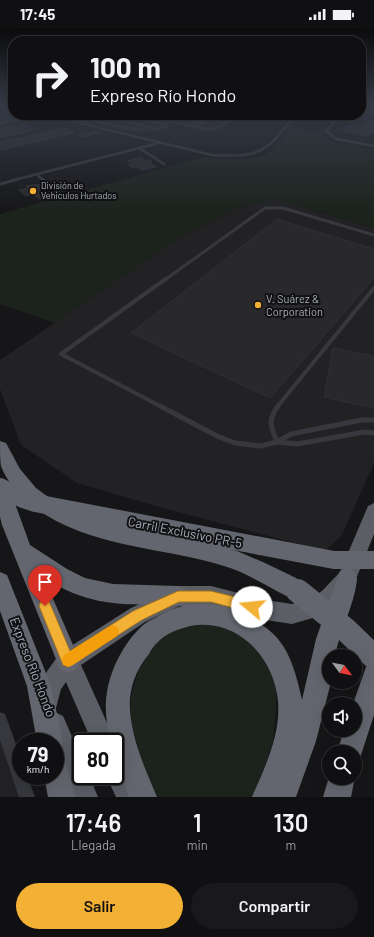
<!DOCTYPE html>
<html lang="es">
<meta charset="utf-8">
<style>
body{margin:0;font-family:Barlow,sans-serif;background:#19191b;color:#f1f3f6;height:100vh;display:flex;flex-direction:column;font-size:15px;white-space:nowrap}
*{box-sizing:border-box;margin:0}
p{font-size:13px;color:#9c9d9f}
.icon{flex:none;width:22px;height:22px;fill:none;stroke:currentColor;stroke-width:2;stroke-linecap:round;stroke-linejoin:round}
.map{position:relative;height:769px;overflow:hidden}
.side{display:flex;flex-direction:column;background:#101012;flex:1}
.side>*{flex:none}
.top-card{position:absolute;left:8px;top:8px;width:358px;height:84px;border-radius:16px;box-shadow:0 4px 16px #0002,0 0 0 1px #303032;background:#101012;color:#f1f3f6;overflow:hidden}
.needle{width:26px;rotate:122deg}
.fabs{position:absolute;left:322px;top:621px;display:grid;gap:8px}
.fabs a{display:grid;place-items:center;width:40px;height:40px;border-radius:50%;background:#101012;box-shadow:0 4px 16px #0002,0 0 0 1px #303032;font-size:20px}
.speed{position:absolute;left:12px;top:705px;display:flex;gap:8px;font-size:20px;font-weight:700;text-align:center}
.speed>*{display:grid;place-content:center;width:52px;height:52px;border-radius:50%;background:#101012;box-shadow:0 4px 16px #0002,0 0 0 1px #303032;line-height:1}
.speed small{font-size:10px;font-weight:400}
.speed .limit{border:2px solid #111;border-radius:6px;background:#fff;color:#111}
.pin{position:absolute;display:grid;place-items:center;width:34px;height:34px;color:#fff;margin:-41px -17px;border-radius:50% 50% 50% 0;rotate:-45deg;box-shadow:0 0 4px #0007}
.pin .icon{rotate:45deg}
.me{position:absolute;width:44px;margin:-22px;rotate:287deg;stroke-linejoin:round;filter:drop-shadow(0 0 3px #0008)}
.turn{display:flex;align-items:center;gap:14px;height:84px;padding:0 16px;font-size:18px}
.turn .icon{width:52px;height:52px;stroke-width:2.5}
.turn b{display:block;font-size:28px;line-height:34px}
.eta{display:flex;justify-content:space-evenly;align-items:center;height:68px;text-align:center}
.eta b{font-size:24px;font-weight:600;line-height:28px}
.cta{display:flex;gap:8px;margin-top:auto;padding:8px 16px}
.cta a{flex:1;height:46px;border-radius:24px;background:#f2b134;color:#111;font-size:16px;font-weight:600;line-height:46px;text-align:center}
.cta a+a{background:#19191b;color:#f1f3f6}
.status{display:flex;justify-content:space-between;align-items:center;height:28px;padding:0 20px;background:#101012;direction:ltr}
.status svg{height:11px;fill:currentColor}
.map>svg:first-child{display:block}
.built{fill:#222225}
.green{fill:#1c231d}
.building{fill:#29292c;stroke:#303034}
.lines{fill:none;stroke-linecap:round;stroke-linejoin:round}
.service-far3{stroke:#37383d;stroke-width:2.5}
.service-far2{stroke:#37383d;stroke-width:3}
.service-far1{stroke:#37383d;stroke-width:4}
.service{stroke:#37383d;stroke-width:5}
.minor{fill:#37383d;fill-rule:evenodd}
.trunk{fill:#5b5e65;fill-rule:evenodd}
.motorway{fill:#63666e;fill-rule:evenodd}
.motorway-bridge-far1{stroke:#63666e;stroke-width:18}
.motorway-bridge{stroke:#63666e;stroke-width:24}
.route{fill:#f2b134;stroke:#9d7322}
.slow{fill:#f59e0b}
.poi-dot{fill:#f2b134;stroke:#111113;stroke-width:1.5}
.labels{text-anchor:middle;stroke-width:4;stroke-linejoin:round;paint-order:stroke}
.far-poi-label{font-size:9px;fill:#a8adb8;stroke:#111113;text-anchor:start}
.poi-label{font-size:11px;fill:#a8adb8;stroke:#111113;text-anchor:start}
.near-street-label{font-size:13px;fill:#a8adb8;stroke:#111113}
</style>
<div class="status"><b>17:45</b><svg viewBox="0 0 49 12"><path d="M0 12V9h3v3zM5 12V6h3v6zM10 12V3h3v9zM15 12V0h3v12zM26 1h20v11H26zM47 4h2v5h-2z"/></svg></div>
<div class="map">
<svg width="374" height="769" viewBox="0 0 374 769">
<rect width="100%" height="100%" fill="#161618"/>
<path class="built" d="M72,87H236L241,88L211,105L176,96L165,102L131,105L67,89Z
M274,171L374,200V435L342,507L325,523L159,479L77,455L21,417L0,361V332L177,211L239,180Z
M0,697L20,769H0Z"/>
<path class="green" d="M290,101L320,104L331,114L374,122V200L274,171L239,180L177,211L55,295L0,276V186L203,129C221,131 257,135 271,123C278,117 284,108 290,101Z
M190,594L215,596L239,604L257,620L270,639L276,658V680L273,714L254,769H152L131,709V668L142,631L165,605Z"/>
<path class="building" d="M361,77H372L369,79L374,80V86L364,85L361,88L354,87H361Z
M161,87H191L183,91Z
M369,92L374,93V105L370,104L367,107L363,108L342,103L348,97L363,99Z
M27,97L32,103L0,110V101Z
M65,100L73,105L2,122L0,121V114Z
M96,103L100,105L82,109L78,107Z
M140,129L146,133L149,132L152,134L149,135L156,139L142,142L136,139L132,140L128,137L132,136L127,133Z
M42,156L49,162L43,163L47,168L40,171L32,166L26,168L19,162L28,160L26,158Z
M277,191L374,221V250L270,370L131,305Z
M333,320L374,328V380L324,369Z"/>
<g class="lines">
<path class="service-far3" d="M9,77L13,78
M47,87L212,127C232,128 254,130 270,116C278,109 284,100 291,92
M140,87L207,101L217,100L232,91L222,87
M315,87L337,91L326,103L336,111L374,118
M109,90L159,101L168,97L124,87
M189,91L203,95
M77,94L90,92L137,102L149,99
M0,95L37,87
M194,99L216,87
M139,120L164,136
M37,147L43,152
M14,152L159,115"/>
<path class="service-far2" d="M42,151L59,165
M0,156L18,151
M166,251L265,180H283L374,207"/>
<path class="service-far1" d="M162,379L61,326L167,250
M277,379L374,260"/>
<path class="service" d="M160,378L217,408L235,415L260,418L277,414L297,416L365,404L374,405
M277,414C271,398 267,393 278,378
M277,414L291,406L362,392H374"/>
<path class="minor" d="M0,684L5,686L21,730V748H27L35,769H19L0,712Z"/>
<path class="trunk" d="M374,475V506L354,556L337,576L323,587L292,596L266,592L211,578H179L145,594L81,637L112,706L116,714L115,716V714H92L66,654L61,661L55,684L47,687L39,684L36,676L40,657L43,649L60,625L131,580L171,561L178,558H211L266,572L292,576L311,571L323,562L340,544L368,478Z
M55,684L63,688L81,729V748H89L98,769H72L55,726V714H50L43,696L47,688Z
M115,727L124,730L142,769H116L106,748H115Z"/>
<path class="motorway" d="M0,413L6,415L20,441L36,460L55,474L77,485L117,498L215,517L237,523L265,535L296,550L305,556L309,563L305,570L298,573C273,563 251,546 224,538C159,518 86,520 30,476C18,466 6,452 1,438C0,431 0,421 0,413Z
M0,452L6,454L9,459L30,517L67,541L85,550L113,556L178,558L186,561L189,568L186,575C176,579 168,577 159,577C113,577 84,575 44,550L80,633L76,641L68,645L60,641L2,497L0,489Z
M347,540L354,543C356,546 357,549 357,552C354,578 340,602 335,628H329V654H331L329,662L316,713L296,769H252C265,739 281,706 278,673C274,629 237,589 190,598C179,601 166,605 158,614C154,617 151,622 149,626C138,639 132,653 130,670C128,704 144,738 157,769H129L115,730V714H110V712C107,696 104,680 107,664C111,640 124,615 142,598C145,595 150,592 155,590C180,574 210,571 238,584C253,591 267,598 278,611C292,628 297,650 302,672L316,611L340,543Z
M0,544L7,547L51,658L63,714L59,723L55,725V714H37L27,658L0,583Z
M374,635V687L359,733L355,735V724H337L344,702H355V676H353L366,639Z
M55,727L64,731L76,769H48L44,748H55Z
M329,749H355L351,769H323Z"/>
<path class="motorway-bridge-far1" d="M0,459L23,471L35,475L334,532H374"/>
<path class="motorway-bridge" d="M298,563L345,601L374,629"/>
</g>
<linearGradient id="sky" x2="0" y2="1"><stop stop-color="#0c0c0d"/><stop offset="0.42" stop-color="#363c48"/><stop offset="1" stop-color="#363c48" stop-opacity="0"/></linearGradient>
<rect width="374" height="185" fill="url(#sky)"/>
<path class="route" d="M178,563H211L252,573L256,574L258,579L256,583L252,585L211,574H179L142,592L68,639L63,637L39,578L41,573L45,572L49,573L70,623L133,583Z"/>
<path class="slow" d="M112,597L117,599L119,603L117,608L73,637L69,639L64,637L62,632L64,627Z"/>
<g class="poi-dot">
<circle cx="33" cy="163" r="4"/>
<circle cx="258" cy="277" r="4"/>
</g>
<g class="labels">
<g class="far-poi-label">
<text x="41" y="161">División de<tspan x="41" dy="10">Vehiculos Hurtados</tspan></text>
</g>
<g class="poi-label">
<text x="266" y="275">V. Suárez &amp;<tspan x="266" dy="13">Corporation</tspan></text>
</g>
<g class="near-street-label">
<text transform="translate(185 504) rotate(11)" y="5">Carril Exclusivo PR-5</text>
<text transform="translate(33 639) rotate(69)" y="5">Expreso Río Hondo</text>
</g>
</g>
</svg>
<div class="fabs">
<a><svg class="needle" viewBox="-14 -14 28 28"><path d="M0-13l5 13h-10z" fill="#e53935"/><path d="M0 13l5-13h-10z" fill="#9c9d9f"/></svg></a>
<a><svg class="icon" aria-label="sound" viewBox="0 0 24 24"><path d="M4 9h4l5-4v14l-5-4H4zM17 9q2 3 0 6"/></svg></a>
<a><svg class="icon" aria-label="search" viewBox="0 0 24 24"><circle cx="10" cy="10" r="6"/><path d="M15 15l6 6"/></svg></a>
</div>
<div class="speed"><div>79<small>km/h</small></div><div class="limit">80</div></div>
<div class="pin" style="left:45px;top:578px;background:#d93025"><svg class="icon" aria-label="arrive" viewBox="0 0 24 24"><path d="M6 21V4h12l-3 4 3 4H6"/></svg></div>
<svg class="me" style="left:252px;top:579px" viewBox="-20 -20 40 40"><circle r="19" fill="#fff"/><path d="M0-13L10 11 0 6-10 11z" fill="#f2b134"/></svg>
<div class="top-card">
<div class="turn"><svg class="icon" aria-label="right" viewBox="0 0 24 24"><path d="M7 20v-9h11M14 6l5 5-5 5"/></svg><div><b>100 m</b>Expreso Río Hondo</div></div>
</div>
</div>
<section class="side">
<div class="eta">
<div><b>17:46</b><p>Llegada</p></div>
<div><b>1</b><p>min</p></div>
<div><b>130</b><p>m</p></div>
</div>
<div class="cta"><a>Salir</a><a>Compartir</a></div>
</section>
